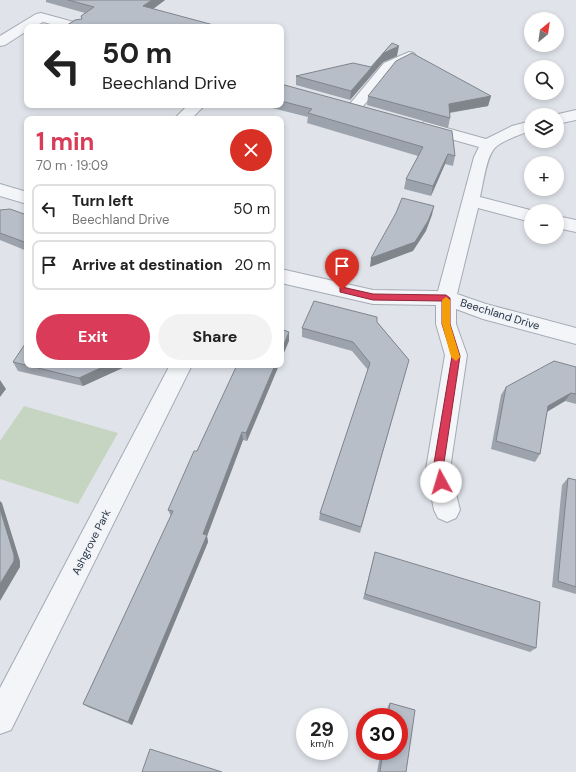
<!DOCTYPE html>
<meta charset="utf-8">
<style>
body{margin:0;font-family:"DM Sans",sans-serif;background:#f2f2f2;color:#222;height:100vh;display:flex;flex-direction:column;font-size:15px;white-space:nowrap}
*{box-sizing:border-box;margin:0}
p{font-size:13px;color:#767676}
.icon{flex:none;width:22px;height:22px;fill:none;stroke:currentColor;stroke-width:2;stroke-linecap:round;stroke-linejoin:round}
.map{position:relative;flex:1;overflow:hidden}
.sheet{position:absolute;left:24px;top:116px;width:260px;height:252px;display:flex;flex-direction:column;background:#fff;border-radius:8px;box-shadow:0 2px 6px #0003}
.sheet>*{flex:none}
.guide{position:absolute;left:24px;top:24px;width:260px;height:84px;border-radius:8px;box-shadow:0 2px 6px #0003;background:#fff;color:#222;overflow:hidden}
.needle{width:26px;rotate:29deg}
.buttons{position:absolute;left:524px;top:12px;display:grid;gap:8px}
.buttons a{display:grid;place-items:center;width:40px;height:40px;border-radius:50%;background:#fff;box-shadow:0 2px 6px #0003;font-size:20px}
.speed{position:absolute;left:296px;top:708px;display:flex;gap:8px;font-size:20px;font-weight:700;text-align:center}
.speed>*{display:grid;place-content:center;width:52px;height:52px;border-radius:50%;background:#fff;box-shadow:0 2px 6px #0003;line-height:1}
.speed small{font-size:10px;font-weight:400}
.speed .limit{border:6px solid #d22;background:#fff;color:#111}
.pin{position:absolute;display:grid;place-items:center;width:34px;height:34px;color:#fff;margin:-41px -17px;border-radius:50% 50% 50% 0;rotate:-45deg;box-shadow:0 0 4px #0007}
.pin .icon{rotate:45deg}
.me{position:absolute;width:44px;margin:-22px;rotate:354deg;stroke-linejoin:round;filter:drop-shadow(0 0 3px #0008)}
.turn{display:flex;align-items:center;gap:14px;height:84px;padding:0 12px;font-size:18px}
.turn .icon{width:52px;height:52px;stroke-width:2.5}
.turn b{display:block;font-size:28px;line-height:34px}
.round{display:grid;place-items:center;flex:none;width:42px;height:42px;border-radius:21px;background:#f2f2f2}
.overview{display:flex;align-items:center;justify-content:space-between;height:68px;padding:0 12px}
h1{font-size:24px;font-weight:700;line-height:30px;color:#d93b58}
.action{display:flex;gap:8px;margin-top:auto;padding:8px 12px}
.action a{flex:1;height:46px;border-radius:24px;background:#d93b58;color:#fff;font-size:16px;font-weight:700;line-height:46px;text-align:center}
.action a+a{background:#f2f2f2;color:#222}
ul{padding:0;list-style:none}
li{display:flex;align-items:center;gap:12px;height:50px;margin:0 8px 6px;padding:0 4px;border:2px solid #e0e0e0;border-radius:8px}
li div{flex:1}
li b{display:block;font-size:15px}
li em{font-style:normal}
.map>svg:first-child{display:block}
.green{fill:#c6d5c1}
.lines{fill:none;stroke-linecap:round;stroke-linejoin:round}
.minor-casing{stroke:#a5abb5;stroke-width:2}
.minor{fill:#f3f5f8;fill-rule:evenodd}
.wall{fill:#9da3ac}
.shaded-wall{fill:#80858c}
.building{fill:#b7bec8;stroke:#80858c}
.route{fill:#d93b58;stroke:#8d2639}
.slow{fill:#f59e0b}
.labels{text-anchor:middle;stroke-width:3.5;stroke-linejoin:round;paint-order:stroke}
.street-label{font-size:11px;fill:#273243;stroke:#f0f3f7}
</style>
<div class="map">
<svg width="576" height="772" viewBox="0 0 576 772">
<rect width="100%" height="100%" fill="#e0e4ea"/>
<path class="green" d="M24,406L118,433L78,504L0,479V441Z"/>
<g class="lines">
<g class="minor-casing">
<path id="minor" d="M41,13L81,24L83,27H62L43,22L34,27H27V31L5,45L0,46V36L36,14Z
M409,52L414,53L416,56L414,59L394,69L359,111L354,113L349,111L346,108L349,105L384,63Z
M188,105H205L191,119H174Z
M576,110V120L557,124V115H554Z
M531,121V131C523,133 499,142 494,149C486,158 483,185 480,197L534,211H531V222L478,208L457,294L486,304L576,328V344L483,319L456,309V324L467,355L450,469L460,510L456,518L447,522L438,518L434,510L426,469L445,355L436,324V305L373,304L281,283V269L373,290L438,291L474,157L479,147L419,130L417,127L419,124L425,122L486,139L512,126Z
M0,184L27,192V204L0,196Z
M557,216L576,220V232L557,228Z
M170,365H192L11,730L0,734V688Z"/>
</g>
<use href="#minor" class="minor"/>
</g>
<path class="wall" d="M46,0H165L153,9L82,19L85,13L46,2Z
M392,43L397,56L383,62L350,100L296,85V76L371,67Z
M281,84L455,156L453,166L445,164L431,196L404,189L406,179L418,156L307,123L308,117L260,105H281Z
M368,96H491L488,106L450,113V118L448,128L367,105Z
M0,210L27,215V251L0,240Z
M377,322L409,360L360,533L319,520L320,513L368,370L352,351L302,337V328Z
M13,362L129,365L83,386L18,371Z
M279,365L247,441L243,440L207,536L208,542L132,725L88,707L83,704L171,516L168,510L197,451Z
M576,367V404L565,401L547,412L540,454L535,462L491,449L501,395L506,387Z
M568,478L576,480V594L552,587L562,485Z
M375,552L536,648L530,652L363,599Z
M390,703L415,710L406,772H377L381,751H399V717H386L388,706Z"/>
<path class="shaded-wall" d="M152,0H165L145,15L143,6Z
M399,46L397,56L383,62L350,100L351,91L384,53Z
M491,96L488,106L446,113L449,104Z
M448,154L445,164L431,196L433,186Z
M434,206L432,215L426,231L413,251L370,267L371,258Z
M289,332V341L281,360V351Z
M107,365H129L83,386L79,378Z
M275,365H279L247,441L246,433Z
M0,380L6,389L0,397Z
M571,393L565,401L543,414L548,406Z
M242,432L243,440L207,536L208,542L132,725L128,722L203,534Z
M0,501L2,503L20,561V567L0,601Z"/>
<path class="building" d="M68,0H152L143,6L221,27H64L75,20L82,19L81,16L94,7Z
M392,43L399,46L384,53L351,91L296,76L353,63L371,67Z
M412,53L491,96L449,104L450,118L368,96L396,61Z
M281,84L452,131L455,156L448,154L433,186L406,179L423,147L308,113L312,109L281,101Z
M402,198L434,206L428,221L415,242L371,258L396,213Z
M10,209L27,215V243L0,233V210Z
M314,301L377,317V322L409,360L361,527L320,513L370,363L353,342L302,328Z
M281,329L289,332L281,351Z
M27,341V365H107L79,378L13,362Z
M554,361L576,367V394L571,393L548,406L540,454L496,441L506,387Z
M237,365H275L246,433L242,432L203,534L207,535L128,722L83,704L173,511L168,510L194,451H197Z
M568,478L576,480V587L558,581Z
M0,509L14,555V561L0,584Z
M375,552L540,602L536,648L365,594Z
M390,703L415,710L406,772H380L383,751H399V717H388Z
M150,749L222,772H142Z"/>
<path class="route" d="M342,287L373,294L446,295L450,298V324L460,356L443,469L446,482L444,486L441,487L437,486L433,469L452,356L442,324V301L373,300L340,292V288Z"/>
<path class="slow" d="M446,297L450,300V324L460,357L456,361L451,357L442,324V300Z"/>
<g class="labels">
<g class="street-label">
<text transform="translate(500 314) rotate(17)" y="4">Beechland Drive</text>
<text transform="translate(91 542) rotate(-63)" y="4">Ashgrove Park</text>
</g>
</g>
</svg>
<div class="buttons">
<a><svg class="needle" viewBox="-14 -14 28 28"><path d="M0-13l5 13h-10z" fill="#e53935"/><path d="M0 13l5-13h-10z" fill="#767676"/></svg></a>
<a><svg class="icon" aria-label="search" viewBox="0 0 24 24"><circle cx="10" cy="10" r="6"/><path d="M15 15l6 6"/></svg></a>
<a><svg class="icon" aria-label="layers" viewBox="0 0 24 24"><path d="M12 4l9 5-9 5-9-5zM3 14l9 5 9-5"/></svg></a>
<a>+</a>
<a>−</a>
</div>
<div class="speed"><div>29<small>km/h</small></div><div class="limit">30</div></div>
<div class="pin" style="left:342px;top:290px;background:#d93025"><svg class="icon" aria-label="arrive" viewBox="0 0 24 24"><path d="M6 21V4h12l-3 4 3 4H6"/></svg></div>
<svg class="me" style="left:441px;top:482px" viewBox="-20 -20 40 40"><circle r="19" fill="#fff"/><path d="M0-13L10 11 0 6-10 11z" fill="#d93b58"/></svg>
<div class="guide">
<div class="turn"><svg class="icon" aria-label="left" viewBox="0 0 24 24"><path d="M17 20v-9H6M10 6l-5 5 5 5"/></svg><div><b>50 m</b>Beechland Drive</div></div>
</div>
<section class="sheet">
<div class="overview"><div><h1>1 min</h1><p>70 m · 19:09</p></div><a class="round" style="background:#d93025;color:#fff"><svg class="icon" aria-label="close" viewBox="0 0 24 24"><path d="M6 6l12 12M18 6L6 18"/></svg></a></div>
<ul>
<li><svg class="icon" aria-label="left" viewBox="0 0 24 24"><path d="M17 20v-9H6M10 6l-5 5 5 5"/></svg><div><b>Turn left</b><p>Beechland Drive</p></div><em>50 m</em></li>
<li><svg class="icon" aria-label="arrive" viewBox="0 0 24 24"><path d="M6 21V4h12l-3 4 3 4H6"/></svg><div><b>Arrive at destination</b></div><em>20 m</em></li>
</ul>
<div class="action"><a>Exit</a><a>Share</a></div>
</section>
</div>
